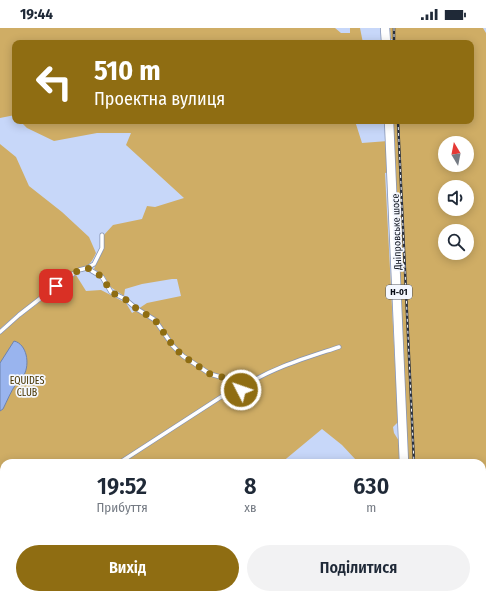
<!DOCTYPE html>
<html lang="uk">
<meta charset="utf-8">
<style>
body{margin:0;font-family:"Fira Sans Condensed",sans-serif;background:#f2f2f3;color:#1f2937;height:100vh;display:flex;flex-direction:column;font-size:15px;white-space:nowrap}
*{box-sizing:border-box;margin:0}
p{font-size:13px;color:#747a83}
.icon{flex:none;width:22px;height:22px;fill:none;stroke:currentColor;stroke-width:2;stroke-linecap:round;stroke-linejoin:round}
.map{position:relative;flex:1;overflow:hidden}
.sheet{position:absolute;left:0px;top:431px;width:486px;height:140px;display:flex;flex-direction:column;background:#fff;border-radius:12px 12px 0 0;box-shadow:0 2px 10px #0003}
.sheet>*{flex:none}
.banner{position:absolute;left:12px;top:12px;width:462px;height:84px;border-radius:8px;box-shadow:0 2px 10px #0003;background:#8f6d12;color:#fff;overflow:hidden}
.needle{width:26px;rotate:350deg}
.buttons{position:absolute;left:438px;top:108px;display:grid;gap:8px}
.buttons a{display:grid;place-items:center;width:36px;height:36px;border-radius:50%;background:#fff;box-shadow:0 2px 10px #0003;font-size:20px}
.pin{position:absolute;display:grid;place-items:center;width:34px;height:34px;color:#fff;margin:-17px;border-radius:8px;box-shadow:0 2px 6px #0006}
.me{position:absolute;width:44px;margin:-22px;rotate:311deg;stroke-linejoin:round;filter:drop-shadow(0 0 3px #0008)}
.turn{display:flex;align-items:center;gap:14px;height:84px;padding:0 16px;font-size:18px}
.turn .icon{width:52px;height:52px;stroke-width:2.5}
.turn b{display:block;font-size:28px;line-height:34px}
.eta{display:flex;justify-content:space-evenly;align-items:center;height:68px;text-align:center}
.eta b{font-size:24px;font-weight:600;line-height:28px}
.primary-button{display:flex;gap:8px;margin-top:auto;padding:8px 16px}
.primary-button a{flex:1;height:46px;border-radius:24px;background:#8f6d12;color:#fff;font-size:16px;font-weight:600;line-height:46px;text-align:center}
.primary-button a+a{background:#f2f2f3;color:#1f2937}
.status{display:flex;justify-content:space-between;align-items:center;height:28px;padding:0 20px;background:#fff;direction:ltr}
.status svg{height:11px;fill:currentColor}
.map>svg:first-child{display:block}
.green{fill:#cfad65;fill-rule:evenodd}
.water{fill:#99b4ee;stroke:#6d82ae}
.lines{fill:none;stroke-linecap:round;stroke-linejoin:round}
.minor-casing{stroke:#8694b4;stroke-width:5}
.major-casing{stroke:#8694b4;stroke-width:6}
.minor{stroke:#fff;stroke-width:3.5}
.major{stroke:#fff;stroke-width:4.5}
.rail-casing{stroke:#29303f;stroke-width:2.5}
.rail{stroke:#f5f8ff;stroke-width:1;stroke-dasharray:3;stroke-linecap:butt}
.route{stroke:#8f6d12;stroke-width:7;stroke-dasharray:0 12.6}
.labels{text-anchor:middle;stroke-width:3.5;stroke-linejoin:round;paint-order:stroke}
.shield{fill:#f5f8ff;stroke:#4e535d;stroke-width:1}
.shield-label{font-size:9px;font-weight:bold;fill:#070c17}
.street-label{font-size:10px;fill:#070c17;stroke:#f5f8ff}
.park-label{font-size:10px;fill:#493500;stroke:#f5f8ff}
</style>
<div class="status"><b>19:44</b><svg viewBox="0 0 49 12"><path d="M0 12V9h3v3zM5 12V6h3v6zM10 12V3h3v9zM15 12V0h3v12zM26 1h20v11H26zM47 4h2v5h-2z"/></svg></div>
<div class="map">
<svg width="486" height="571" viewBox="0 0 486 571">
<rect width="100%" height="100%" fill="#c7d7f9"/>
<path class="green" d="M0,0H335L341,5H350V0H360L363,15H15V87L0,90Z
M390,0H483L486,5V571H413L412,567H482V435H406L391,93H471V15H393V12L391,11ZM445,115H467V137H445ZM445,159H467V181H445ZM445,203H467V225H445Z
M20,93H355L362,115L388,113L390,144L385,145L398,394L393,399L394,405L399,413V435H355L356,432L342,417L322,401L281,435H238L236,432L229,435H4V567H60L46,571H0V306L14,293L76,247L86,263L101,262L126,275L132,285L147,275L181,268L177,251H172L142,256L125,261L124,268L109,258L105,249L94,241L102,222L103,208L113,197L142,191L147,178L155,179L184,170L126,117L131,105H97L54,113L27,100Z
M0,116L16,129L29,158L62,184L89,209L96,225C91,236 88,239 76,243L18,285L0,301Z
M362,567H406V571H362Z"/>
<path class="water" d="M14,313C27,316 30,336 24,347C22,352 19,352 16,356C11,363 7,373 3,381L0,383V335Z"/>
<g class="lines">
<g class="minor-casing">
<path id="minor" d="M87,240L102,249L111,264L125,271L137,281L155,292L173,318L183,328L210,346L238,354
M0,304L19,287L64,252L79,242L87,240L94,236L102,220V207
M233.5 358a4.5 4.5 0 1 1 9 0a4.5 4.5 0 1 1-9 0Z
M243,359C271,340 306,330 339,319
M119,435L224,367L234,359
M0,511L4,510
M0,528L4,533
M296,567L300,571
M355,567V571
M135,571L144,567"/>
</g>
<g class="major-casing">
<path id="major" d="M383,0L384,15
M387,0L388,15
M387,93L402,435
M391,93L406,435
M408,567V571
M412,567L413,571"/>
</g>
<use href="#minor" class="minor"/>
<use href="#major" class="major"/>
<g class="rail-casing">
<path id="rail" d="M394,0V15
M398,93L414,435
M420,567V571"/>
</g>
<use href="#rail" class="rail"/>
</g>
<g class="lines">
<path class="route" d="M56,258L79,242L87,240L94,243L102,249L111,264L125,271L137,281L155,292L173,318L183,328L210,346L229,351L232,353L235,362H241"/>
</g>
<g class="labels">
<rect class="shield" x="386" y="257" width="26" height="14" rx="3"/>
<g class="shield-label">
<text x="399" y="267">Н-01</text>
</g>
<g class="street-label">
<text transform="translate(396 204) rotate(-92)" y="4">Дніпровське шосе</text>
</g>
<g class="park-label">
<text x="27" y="356">EQUIDES<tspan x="27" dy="12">CLUB</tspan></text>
</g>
</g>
</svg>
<div class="buttons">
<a><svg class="needle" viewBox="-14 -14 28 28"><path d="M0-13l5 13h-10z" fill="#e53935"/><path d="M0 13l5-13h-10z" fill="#747a83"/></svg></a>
<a><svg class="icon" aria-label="sound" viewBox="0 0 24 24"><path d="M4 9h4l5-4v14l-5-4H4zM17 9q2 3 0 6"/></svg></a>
<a><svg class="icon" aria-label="search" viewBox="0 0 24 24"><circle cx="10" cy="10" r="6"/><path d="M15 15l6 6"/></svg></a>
</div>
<div class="pin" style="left:56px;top:258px;background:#d93025"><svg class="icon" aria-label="arrive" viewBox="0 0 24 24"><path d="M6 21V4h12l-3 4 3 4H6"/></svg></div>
<svg class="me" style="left:241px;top:362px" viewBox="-20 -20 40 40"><circle r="17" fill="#8f6d12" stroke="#fff" stroke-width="3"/><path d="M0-11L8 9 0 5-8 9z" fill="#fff"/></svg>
<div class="banner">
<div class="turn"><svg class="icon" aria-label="left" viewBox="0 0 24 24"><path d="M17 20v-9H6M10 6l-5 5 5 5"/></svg><div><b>510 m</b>Проектна вулиця</div></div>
</div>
<section class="sheet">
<div class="eta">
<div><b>19:52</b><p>Прибуття</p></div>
<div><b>8</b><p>хв</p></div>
<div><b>630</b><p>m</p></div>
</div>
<div class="primary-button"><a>Вихід</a><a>Поділитися</a></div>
</section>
</div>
